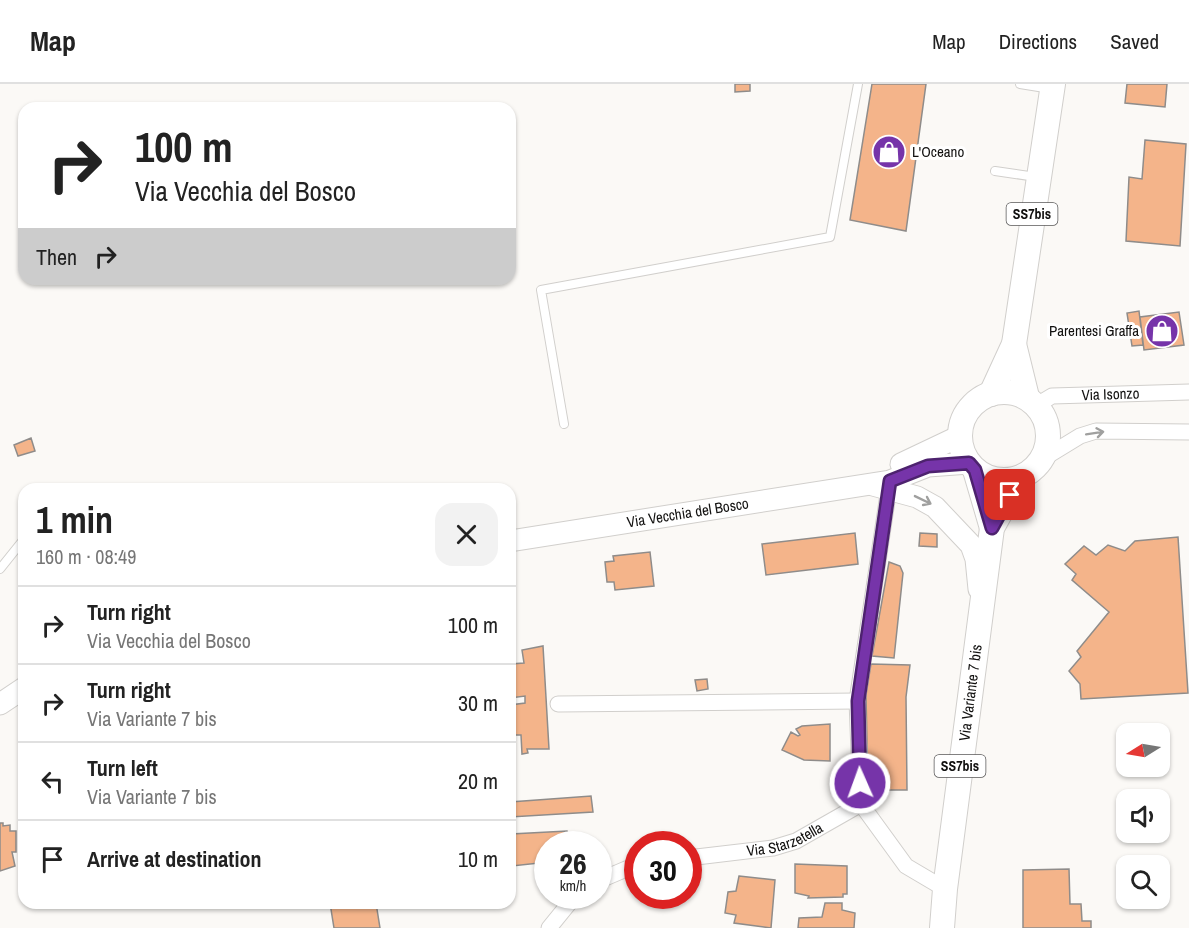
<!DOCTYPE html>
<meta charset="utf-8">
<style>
body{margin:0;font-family:"Archivo Narrow",sans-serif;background:#f2f2f2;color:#222;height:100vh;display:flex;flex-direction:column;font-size:22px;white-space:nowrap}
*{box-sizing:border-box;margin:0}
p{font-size:20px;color:#767676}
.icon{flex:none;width:33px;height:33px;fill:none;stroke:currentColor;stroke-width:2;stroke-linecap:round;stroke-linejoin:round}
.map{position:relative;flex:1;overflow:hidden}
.drawer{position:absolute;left:18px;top:399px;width:498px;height:426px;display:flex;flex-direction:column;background:#fff;border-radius:18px;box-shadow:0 2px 4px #0004}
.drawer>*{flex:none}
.banner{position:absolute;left:18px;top:18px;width:498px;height:183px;border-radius:18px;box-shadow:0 2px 4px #0004;background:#fff;color:#222;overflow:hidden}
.needle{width:39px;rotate:259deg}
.controls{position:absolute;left:1116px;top:639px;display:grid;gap:12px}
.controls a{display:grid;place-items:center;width:54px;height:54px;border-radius:12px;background:#fff;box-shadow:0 2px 4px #0004;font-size:30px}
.speed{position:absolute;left:534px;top:747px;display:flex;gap:12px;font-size:30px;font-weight:700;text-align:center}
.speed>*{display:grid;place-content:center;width:78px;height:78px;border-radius:50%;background:#fff;box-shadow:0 2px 4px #0004;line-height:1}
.speed small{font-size:15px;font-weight:400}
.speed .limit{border:9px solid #d22;background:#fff;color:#111}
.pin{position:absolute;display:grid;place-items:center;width:51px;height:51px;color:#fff;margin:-26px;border-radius:12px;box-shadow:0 3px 9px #0006}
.me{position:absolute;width:66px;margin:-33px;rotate:358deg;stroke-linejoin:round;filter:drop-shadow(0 0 4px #0008)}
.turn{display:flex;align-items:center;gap:21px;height:126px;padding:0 18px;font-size:27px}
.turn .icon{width:78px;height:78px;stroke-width:2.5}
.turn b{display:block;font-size:42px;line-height:51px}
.then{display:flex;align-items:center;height:57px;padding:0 18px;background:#0003;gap:12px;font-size:22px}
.round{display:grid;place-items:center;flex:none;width:63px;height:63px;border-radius:18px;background:#f2f2f2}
.summary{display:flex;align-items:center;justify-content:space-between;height:102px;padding:0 18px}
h1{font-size:36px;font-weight:700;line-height:45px}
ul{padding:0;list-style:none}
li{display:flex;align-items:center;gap:18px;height:78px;padding:0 18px;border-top:2px solid #e0e0e0}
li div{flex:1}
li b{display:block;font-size:22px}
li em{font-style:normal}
header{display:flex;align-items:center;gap:36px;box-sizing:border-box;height:84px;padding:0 30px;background:#fff;border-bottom:2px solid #e0e0e0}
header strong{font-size:28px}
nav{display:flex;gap:33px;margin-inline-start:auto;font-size:21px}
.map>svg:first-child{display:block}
.building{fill:#f4b48a;stroke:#8f8c8a;stroke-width:1.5}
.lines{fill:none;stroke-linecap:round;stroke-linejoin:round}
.lane-casing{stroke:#d1cfcc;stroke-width:10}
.street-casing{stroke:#d1cfcc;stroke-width:17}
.secondary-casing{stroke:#d1cfcc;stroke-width:23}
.primary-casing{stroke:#d1cfcc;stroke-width:26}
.lane{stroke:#fff;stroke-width:8}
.street{stroke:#fff;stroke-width:15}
.secondary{stroke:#fff;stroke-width:21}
.primary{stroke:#fff;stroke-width:24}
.oneway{stroke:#a0a09f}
.route-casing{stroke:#4d226e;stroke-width:15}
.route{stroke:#7634a9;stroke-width:10}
.labels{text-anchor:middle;stroke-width:6;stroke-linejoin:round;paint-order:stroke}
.shield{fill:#fff;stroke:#595858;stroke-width:1.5}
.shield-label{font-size:14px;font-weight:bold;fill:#121110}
.poi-label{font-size:15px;fill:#121110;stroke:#fff;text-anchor:start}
.street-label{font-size:15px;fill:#121110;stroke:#fff}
</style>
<header>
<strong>Map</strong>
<nav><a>Map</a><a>Directions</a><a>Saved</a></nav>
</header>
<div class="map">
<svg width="1189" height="844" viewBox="0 0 1189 844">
<rect width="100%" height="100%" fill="#fbf9f6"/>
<path class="building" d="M735,0H750V7L735,8Z
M872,0H926L906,147L850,136Z
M1127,0H1167L1165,23L1125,19Z
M1145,56L1186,60L1180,162L1126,157L1129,93L1142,95Z
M1139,227L1143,261L1132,262L1127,229Z
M1179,228L1184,261L1144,266L1140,233Z
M31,354L35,367L18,372L14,361Z
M855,449L858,480L766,491L762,460Z
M920,449L937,450V463L919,462Z
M1178,453L1188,609L1081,615L1080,600L1069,587L1081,573L1077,567L1109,528L1072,496L1076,490L1065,480L1084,462L1096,471L1108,461L1125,467L1135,457Z
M650,468L654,502L615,506L614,498H607L605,478L614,477L613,472Z
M889,478L900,482L903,489L894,574L872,572Z
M543,562L549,665H527L528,669L522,670L521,651H510V621L525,619V612L510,614V580L524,579L522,566Z
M871,580L910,581L906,613L907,706H868L866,611Z
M707,595L708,605L697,607L695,596Z
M830,640V677L804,676L782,666L791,648L798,652L800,651L796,645L802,642Z
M591,712L593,728L510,733V718Z
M0,739H3V742L10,741V747H16V768H12L15,782L0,787Z
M567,747L569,760H548V778L512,782L511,750Z
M795,780L847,782V810H843V813L808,814L809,812L795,809Z
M1069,785L1070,820H1081L1082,837H1091V844H1023V786Z
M739,792L775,796L771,844L734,839L736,831L725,829L728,808L736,807Z
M330,819H376L380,844H334Z
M825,819H842V826L855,829L854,844H798L799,834L822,833Z"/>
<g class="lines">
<g class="lane-casing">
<path id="lane" d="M1020,0L1051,5
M995,87L1036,93
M564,340L541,206L830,153L858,0
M0,485L24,455"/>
</g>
<g class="street-casing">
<g id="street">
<path id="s1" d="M1037,321L1052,312L1189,308"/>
<path d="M1044,374L1080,352L1096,347L1189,348"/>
<path d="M558,620L857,617"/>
<path d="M861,720L857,617L890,397"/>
<path id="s2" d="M688,774L773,764L796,757L861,720L906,782L945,805"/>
<path d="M598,797L626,785L638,783"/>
<path d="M549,844L575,812"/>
</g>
</g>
<g class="secondary-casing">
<g id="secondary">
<path d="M901,380L960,352"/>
<path d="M873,401L917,413L935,423L971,461L976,475L979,505"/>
<path id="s3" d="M510,457L890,397L928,382L969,379"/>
<path d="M0,620L24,604"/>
</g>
</g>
<g class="primary-casing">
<g id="primary">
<path d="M1014,260L1027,313"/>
<circle cx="1004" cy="352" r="44"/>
<path d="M991,310L1014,260L1053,0"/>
<path d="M975,386L992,444"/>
<path id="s4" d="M942,844L945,805L992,444L1019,395"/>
</g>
</g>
<use href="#lane" class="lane"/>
<use href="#street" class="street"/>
<use href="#secondary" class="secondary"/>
<use href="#primary" class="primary"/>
</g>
<defs><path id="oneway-shaft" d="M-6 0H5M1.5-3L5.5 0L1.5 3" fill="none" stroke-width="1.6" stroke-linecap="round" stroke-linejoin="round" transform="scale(1.5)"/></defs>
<g class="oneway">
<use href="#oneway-shaft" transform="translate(1095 349) rotate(-9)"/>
<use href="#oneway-shaft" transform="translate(923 416) rotate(26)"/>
</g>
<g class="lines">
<g class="route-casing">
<path id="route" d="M860,699L858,617L890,397L928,382L969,379L975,386L992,444L1010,411"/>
</g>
<use href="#route" class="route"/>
</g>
<defs>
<g id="shop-disc" transform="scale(1.725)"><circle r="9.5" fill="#7634a9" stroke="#fff"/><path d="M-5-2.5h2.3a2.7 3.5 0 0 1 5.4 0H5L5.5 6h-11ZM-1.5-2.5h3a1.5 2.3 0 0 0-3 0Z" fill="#fff"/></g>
</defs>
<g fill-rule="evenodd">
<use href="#shop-disc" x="889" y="68"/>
<use href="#shop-disc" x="1162" y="247"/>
</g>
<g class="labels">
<g class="shield">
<rect x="1006.5" y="119" width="51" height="22" rx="4.5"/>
<rect x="934.5" y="671" width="51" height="22" rx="4.5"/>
</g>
<g class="shield-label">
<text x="1032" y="135">SS7bis</text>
<text x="960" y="687">SS7bis</text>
</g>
<g class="poi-label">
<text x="912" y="73">L'Oceano</text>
<text x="1139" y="252" text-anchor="end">Parentesi Graffa</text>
</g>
<g class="street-label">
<text dy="5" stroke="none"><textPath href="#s1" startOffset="76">Via Isonzo</textPath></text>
<text dy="5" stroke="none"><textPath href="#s3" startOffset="180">Via Vecchia del Bosco</textPath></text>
<text dy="5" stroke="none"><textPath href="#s4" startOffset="237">Via Variante 7 bis</textPath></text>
<text dy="5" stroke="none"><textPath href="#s2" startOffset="99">Via Starzetella</textPath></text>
</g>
</g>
</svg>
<div class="controls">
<a><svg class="needle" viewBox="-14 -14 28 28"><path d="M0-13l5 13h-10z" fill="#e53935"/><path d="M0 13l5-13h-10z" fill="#767676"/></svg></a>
<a><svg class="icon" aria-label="sound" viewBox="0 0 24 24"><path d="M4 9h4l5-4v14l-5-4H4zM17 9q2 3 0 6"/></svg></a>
<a><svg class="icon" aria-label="search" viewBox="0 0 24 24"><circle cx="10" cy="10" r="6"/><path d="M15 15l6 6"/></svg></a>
</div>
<div class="speed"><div>26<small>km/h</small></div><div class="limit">30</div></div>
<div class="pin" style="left:1010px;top:411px;background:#d93025"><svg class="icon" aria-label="arrive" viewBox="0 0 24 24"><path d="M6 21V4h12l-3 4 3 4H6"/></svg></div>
<svg class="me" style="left:860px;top:699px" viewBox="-20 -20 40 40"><circle r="17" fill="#7634a9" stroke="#fff" stroke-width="3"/><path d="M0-11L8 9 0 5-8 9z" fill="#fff"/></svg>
<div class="banner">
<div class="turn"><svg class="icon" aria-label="right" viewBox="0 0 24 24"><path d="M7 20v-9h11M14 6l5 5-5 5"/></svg><div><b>100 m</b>Via Vecchia del Bosco</div></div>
<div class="then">Then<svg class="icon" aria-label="right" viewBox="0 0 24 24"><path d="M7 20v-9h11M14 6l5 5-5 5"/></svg></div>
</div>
<section class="drawer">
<div class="summary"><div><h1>1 min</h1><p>160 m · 08:49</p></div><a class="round"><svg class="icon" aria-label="close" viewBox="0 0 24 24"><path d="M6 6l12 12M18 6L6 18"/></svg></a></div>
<ul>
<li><svg class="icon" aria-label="right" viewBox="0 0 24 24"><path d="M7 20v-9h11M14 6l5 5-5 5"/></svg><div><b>Turn right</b><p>Via Vecchia del Bosco</p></div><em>100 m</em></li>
<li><svg class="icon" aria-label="right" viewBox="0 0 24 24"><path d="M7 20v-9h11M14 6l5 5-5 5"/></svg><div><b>Turn right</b><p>Via Variante 7 bis</p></div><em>30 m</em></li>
<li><svg class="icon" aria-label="left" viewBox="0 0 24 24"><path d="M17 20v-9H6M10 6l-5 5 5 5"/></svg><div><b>Turn left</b><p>Via Variante 7 bis</p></div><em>20 m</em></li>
<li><svg class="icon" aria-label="arrive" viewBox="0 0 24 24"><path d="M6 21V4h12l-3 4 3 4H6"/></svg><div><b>Arrive at destination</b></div><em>10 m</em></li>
</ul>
</section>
</div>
